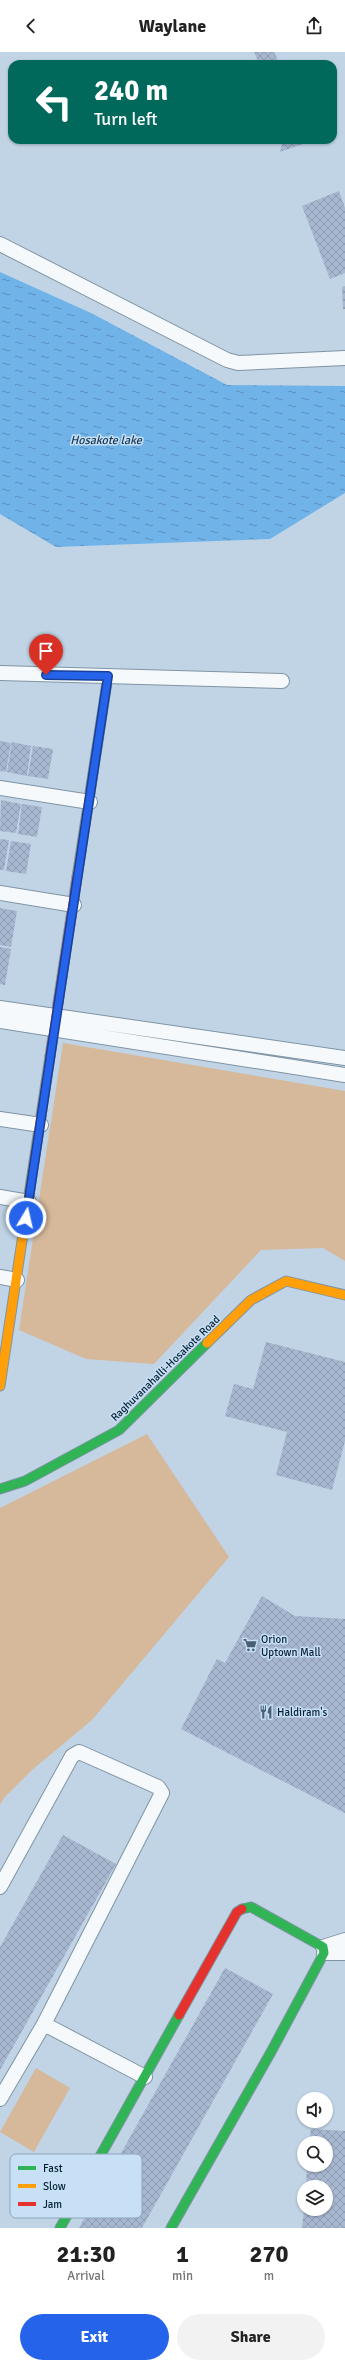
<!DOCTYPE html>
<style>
body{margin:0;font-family:Signika,sans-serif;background:#f2f2f2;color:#222;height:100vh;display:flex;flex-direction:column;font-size:15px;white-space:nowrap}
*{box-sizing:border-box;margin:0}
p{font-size:13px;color:#767676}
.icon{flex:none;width:22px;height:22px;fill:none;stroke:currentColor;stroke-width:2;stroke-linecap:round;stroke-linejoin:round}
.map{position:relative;height:2176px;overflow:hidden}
.drawer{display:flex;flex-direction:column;background:#fff;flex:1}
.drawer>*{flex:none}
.top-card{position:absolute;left:8px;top:8px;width:329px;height:84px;border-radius:12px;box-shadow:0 1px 3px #0004;background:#00695c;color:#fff;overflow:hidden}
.buttons{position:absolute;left:297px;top:2040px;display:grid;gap:8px}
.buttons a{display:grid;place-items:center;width:36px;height:36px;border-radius:50%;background:#fff;box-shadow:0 1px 3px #0004;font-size:20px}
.pin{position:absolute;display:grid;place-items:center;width:34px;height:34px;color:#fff;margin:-41px -17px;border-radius:50% 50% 50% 0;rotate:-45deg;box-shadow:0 0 4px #0007}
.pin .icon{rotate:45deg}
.me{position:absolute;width:44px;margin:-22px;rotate:9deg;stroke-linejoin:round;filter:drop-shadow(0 0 3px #0008)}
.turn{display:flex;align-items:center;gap:14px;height:84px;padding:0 20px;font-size:18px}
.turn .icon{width:52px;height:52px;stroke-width:2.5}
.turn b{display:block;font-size:28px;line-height:34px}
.eta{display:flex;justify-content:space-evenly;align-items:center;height:68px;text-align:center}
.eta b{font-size:24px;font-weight:800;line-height:28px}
.action{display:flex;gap:8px;margin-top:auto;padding:8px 20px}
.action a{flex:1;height:46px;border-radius:24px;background:#2563eb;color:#fff;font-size:16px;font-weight:800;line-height:46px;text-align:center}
.action a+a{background:#f2f2f2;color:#222}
header{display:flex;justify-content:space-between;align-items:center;height:52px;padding:0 20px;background:#fff;font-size:18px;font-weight:800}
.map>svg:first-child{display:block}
.grass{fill:#d6b99a}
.water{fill:url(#water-ripples)}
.building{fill:url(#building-cross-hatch)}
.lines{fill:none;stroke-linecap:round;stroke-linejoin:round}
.street-casing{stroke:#7f94a5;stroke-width:16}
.fast-casing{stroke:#7f94a5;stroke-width:11}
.slow-casing{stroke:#7f94a5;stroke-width:11}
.jam-casing{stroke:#7f94a5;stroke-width:11}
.street{stroke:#f6f9fb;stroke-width:14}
.fast{stroke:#30b455;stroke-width:9}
.slow{stroke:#ff9f0a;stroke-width:9}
.jam{stroke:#e5322d;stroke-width:9}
.route-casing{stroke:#184099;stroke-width:10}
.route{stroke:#2563eb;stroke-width:7}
.labels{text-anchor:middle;stroke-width:3;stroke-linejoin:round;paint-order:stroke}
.street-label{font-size:11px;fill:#072134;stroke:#c8e0f6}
.poi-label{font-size:11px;fill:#072134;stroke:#c8e0f6;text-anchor:start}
.water-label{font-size:12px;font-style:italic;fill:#143854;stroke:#c8e0f6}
.key{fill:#c8e0f6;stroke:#8ea7bc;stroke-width:1}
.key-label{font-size:11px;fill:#072134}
</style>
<header><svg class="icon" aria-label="back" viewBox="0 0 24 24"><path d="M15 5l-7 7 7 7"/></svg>Waylane<svg class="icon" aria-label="share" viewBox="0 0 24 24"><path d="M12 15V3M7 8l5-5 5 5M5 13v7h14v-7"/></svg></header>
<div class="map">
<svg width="345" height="2176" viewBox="0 0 345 2176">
<defs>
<pattern id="water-ripples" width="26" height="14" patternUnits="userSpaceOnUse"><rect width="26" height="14" fill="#70b3e9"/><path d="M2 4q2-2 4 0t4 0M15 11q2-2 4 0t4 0" fill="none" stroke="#5a91be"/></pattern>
<pattern id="building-cross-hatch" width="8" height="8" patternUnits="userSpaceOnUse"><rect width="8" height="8" fill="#a7b7cf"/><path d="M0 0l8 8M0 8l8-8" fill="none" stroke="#8e9db2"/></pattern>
</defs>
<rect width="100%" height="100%" fill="#c0d4e6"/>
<path class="grass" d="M63,991L345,1039V1209L323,1196L261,1198L154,1312L86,1307L19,1278Z
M147,1382L229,1505L92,1668L32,1718L4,1746L0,1753V1456Z
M36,2016L70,2036L34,2100L0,2080Z"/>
<path class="water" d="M0,220L91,261L227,333L345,334V441L270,487L56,495L0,462Z"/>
<path class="building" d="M254,0H274L280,12H259Z
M283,88H314L280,100Z
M339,139L345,156V221L330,227L302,154Z
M345,234V257H343L342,235Z
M0,689L11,691L6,720L0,719Z
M12,690L31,694L27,724L7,720Z
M33,694L53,697L48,727L28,724Z
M1,748L21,752L16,781L0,779Z
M22,752L42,755L37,785L18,782Z
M0,787L9,788L4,818H0Z
M11,789L31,792L26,822L6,819Z
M0,856L17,859L11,895L0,893Z
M0,895L11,897L5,933L0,932Z
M266,1290L345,1310V1389L332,1438L276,1423L287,1380L225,1364L234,1332L253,1337Z
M262,1544L295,1564L345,1567V1761L181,1677L217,1607L225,1611Z
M63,1783L116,1812L0,2018V1895Z
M225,1916L273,1942L142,2176H79Z
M311,2077L345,2079V2176H302L304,2157H326V2135H306L307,2113H326V2091H309Z"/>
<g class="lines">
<g class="street-casing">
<path id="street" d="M0,192L227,308L238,311L345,306
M0,621L282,629
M0,736L90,750
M0,841L74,853
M0,956L345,1006
M0,969L345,1023
M0,1067L41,1073
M0,1145L29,1150
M0,1225L17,1228
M0,1835L72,1704L79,1700L158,1735L162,1741L44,1972L0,2047
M323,1895L345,1888
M324,1901H345
M44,1972L145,2025"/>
</g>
<g class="fast-casing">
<path id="fast" d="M0,1437L25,1429L119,1378L207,1291
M60,2176L179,1963
M171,2176L271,2000L324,1901L323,1895L251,1855L242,1857"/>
</g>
<g class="slow-casing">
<path id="slow" d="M77,825L108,624
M207,1291L251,1248L286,1229L345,1243
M0,1334L50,1004"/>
</g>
<g class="jam-casing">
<path id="jam" d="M50,1004L77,825
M179,1963L237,1860L242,1857"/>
</g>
<use href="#street" class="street"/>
<use href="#fast" class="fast"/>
<use href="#slow" class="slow"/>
<use href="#jam" class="jam"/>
</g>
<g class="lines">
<g class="route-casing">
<path id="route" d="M26,1166L108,624L46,623"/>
</g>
<use href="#route" class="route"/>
</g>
<defs>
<g id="supermarket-bare" transform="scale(1.08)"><path d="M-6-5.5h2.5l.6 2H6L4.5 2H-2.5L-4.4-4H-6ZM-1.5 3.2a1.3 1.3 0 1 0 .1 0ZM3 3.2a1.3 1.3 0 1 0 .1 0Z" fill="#486072" stroke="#c8e0f6" stroke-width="2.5" paint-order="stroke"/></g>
<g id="restaurant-bare" transform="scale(1.08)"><path d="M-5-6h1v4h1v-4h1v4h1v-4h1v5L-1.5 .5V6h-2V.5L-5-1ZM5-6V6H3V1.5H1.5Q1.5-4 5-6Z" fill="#486072" stroke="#c8e0f6" stroke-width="2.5" paint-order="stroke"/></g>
</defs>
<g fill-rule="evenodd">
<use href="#supermarket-bare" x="250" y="1593"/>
<use href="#restaurant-bare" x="266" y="1660"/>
</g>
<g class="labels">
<g class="street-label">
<text transform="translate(165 1316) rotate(-44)" y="4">Raghuvanahalli-Hosakote Road</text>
</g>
<g class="poi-label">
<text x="261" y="1591">Orion<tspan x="261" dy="13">Uptown Mall</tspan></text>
<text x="277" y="1664">Haldiram's</text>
</g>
<g class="water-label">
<text x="106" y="392">Hosakote lake</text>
</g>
</g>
<rect x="10" y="2102" width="132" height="64" rx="6" class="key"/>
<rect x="18" y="2114" width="18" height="4" fill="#30b455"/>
<rect x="18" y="2132" width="18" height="4" fill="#ff9f0a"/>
<rect x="18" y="2150" width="18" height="4" fill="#e5322d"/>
<g class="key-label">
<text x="43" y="2120">Fast</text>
<text x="43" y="2138">Slow</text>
<text x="43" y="2156">Jam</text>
</g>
</svg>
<div class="buttons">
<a><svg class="icon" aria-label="sound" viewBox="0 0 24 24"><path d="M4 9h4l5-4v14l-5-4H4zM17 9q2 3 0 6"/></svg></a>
<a><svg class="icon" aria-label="search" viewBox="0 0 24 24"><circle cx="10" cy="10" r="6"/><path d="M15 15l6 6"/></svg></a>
<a><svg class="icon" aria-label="layers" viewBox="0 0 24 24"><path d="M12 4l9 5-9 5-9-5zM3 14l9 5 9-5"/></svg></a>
</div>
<div class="pin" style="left:46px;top:623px;background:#d93025"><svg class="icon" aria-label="arrive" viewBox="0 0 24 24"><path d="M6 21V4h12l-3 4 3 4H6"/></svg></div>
<svg class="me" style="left:26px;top:1166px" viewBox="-20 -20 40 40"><circle r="17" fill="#2563eb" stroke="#fff" stroke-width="3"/><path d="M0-11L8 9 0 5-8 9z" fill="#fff"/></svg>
<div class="top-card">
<div class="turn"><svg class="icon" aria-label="left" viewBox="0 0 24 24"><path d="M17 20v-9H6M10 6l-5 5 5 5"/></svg><div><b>240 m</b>Turn left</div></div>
</div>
</div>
<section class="drawer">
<div class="eta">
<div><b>21:30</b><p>Arrival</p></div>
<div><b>1</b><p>min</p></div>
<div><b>270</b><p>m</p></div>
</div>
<div class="action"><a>Exit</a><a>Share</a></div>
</section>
